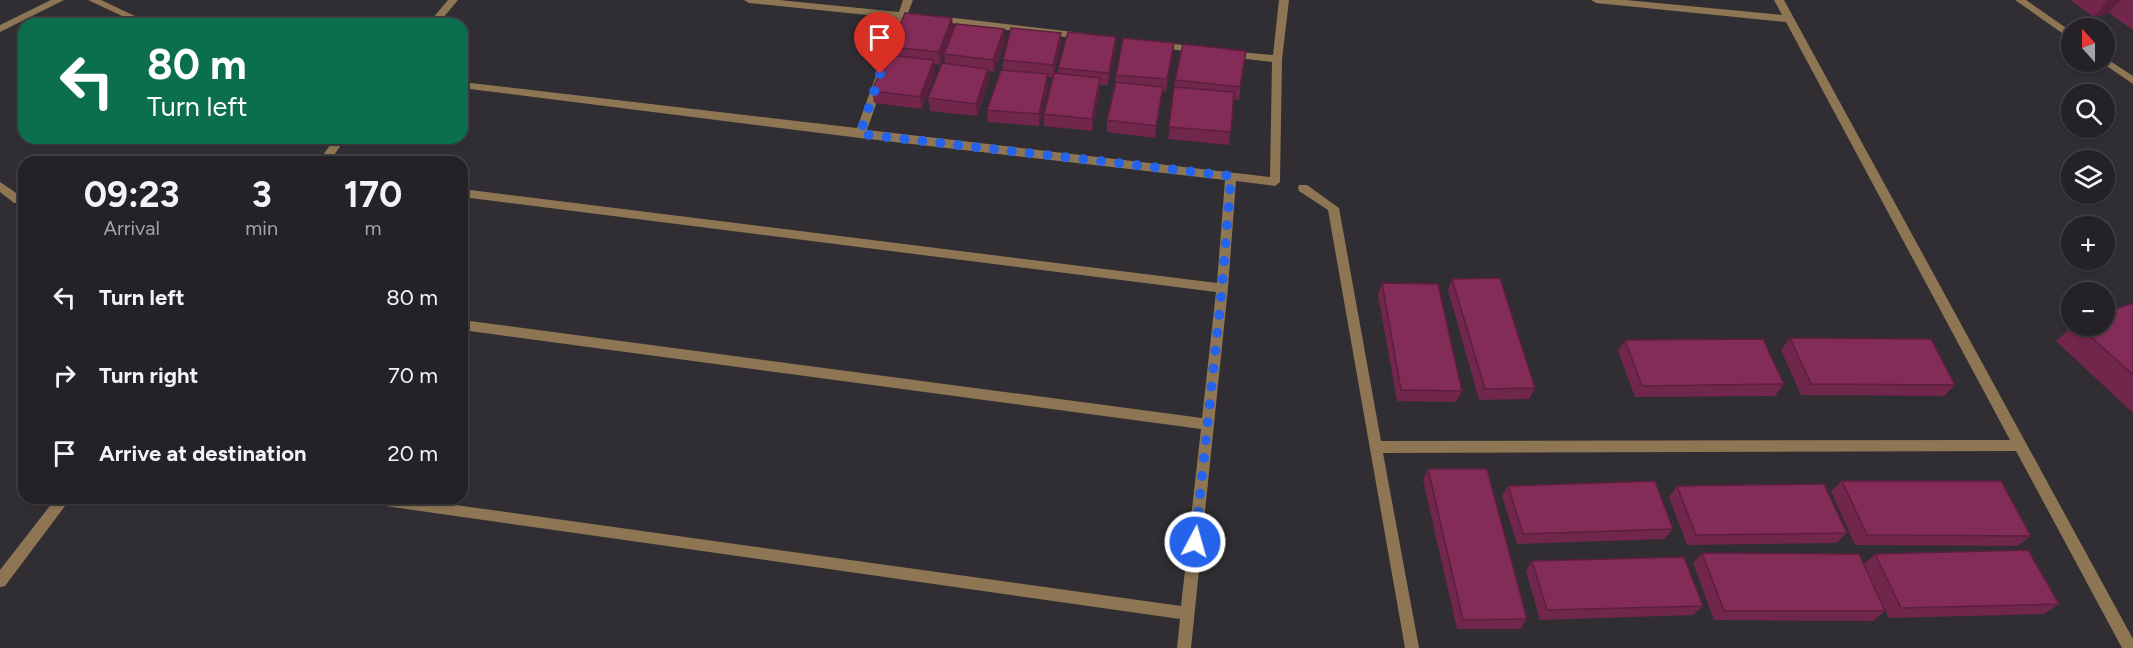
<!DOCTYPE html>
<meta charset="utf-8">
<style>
body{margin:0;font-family:Figtree,sans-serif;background:#302f32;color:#f1f3f6;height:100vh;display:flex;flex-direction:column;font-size:22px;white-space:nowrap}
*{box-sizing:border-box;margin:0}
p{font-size:20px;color:#a3a4a7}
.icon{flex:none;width:33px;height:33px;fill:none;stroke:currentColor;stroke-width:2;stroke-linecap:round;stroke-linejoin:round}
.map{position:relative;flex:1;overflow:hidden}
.sheet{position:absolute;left:18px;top:156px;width:450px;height:348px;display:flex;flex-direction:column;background:#242226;border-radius:18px;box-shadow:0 2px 4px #0004,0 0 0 2px #413f43}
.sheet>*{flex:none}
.hud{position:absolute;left:18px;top:18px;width:450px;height:126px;border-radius:18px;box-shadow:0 2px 4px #0004,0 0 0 2px #413f43;background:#0b6e4f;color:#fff;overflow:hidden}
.needle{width:39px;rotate:339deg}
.controls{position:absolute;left:2061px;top:18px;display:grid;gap:12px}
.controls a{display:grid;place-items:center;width:54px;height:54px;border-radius:50%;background:#242226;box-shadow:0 2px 4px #0004,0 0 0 2px #413f43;font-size:30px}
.pin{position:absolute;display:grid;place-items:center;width:51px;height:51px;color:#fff;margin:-62px -26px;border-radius:50% 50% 50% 0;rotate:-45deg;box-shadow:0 0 6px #0007}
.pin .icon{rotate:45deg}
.me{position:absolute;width:66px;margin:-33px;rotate:6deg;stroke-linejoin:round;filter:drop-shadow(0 0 4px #0008)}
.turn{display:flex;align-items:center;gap:21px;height:126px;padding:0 30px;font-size:27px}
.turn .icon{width:78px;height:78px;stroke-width:2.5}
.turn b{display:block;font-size:42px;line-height:51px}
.eta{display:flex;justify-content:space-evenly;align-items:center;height:102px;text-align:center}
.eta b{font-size:36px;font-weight:700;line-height:42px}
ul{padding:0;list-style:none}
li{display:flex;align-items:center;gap:18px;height:78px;padding:0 30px}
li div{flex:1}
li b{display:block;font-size:22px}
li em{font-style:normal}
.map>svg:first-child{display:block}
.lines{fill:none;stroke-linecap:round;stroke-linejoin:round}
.minor{fill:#8e7654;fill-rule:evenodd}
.wall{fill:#71264b}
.shaded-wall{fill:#5c1f3d}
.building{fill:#832c57;stroke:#5c1f3d;stroke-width:1.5}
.route{stroke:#2563eb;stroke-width:10;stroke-dasharray:0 18}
</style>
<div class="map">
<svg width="2133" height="648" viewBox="0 0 2133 648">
<rect width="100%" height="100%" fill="#302e32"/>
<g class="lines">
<path class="minor" d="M51,0H64L0,32V25Z
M88,0H101L152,24H139Z
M448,0H458L438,24H428Z
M744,0H779L899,12L903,0H913L908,13L921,14L926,17L921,20L906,19L867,130L1270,177L1272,62L1230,57L1225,54L1230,51L1273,55L1279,0H1289L1282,59L1280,182L1275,186L1236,181L1228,288L1191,648H1177L1180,619L357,502L355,498H405L1181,606L1201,429L462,330V320L1202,418L1216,292L462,197V189L1217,283L1225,180L860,138L462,88V82L857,128L897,18L749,3Z
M1591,0H1626L1782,15L1774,0H1784L2133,639V648H2122L2016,451L1383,453L1419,648H1405L1328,210L1299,191L1298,188L1299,185H1307L1339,208L1381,441L2010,440L1786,22L1596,3Z
M2015,0H2026L2072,32V40Z
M938,16L1082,33L1087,36L1082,39L935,21V17Z
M1159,42L1198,47L1203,50L1198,53L1156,47L1154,45Z
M2104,57L2133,76V84L2101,62H2104Z
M335,138H346L329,162H318Z
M0,182L22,197L24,200L22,203H14L0,192Z
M56,498H71L5,586L0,587V570Z"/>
</g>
<path class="wall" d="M2070,0H2133V30L2109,13L2094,17Z
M952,18L953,30L940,65L934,64L935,73L922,109L874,103L872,91L892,56L891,47Z
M1061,33V45L1054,73L1058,74V68L1116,37V49L1108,85H1100V90L1092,131L1044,126V114L1053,77H1048V86L1039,126L988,122L987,110L1003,70V60Z
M1005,42L994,72L988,71L989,81L977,116L930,111L928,98L945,64L944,54Z
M1174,43L1173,55L1166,92L1162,91L1155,138L1107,132V120L1115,83L1116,75Z
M1246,51L1239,100L1233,99L1229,145L1168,139L1175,80Z
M1452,279L1535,388L1529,399L1479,400L1448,290Z
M1382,283L1462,391L1456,402L1397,401L1378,295Z
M2133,303V413L2056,341L2073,326H2104Z
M1790,338L1955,385L1944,396L1801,395L1781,350Z
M1625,340L1784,384L1775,396L1635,397L1618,351Z
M1428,469L1527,619L1520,629H1457L1423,480Z
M1842,481L2031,536L2017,546L1855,545L1831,491Z
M1508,486L1673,529L1664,539L1517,544L1502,496Z
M1677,486L1847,533L1836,543L1687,545L1669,497Z
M1702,553L1864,564L1875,554L2059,604L2044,614L1889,618L1871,581L1885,611L1873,621L1714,620L1693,563Z
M1532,561L1703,606L1693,615L1540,620L1526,571Z"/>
<path class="shaded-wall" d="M2108,0H2120L2109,13L2094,17Z
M952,18L953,30L940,65L939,52Z
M1004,29L1005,42L994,72L993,60Z
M1061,33V45L1053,77V65Z
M1116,37V49L1108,85L1109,73Z
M1174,43L1173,55L1166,92L1167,79Z
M934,60L935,73L922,109L920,97Z
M988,69L989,81L977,116L976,104Z
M1048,74V86L1039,126V114Z
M1100,78V90L1092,131V119Z
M1163,87L1162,99L1155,138L1156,126Z"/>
<path class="building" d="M905,13L952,18L939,52L891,47Z
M956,24L1004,29L993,60L944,54Z
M1011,28L1061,33L1053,65L1003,60Z
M1068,32L1116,37L1109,73L1058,68Z
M1123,38L1174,43L1167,79L1116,75Z
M1183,44L1246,51L1240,87L1175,80Z
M887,55L934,60L920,97L872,91Z
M942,63L988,69L976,104L928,98Z
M1001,70L1048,74L1039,114L987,110Z
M1054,73L1100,78L1092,119L1044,114Z
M1116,82L1163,87L1156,126L1107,120Z
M1174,87L1234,92L1231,132L1169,127Z
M1500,278L1535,388L1485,389L1452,279Z
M1382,283L1438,284L1462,391L1401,390Z
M2133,303V375L2079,326H2104V313Z
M1790,338L1931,339L1955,385L1811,384Z
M1763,339L1784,384L1642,386L1625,340Z
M1428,469H1487L1527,619L1463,620Z
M1655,481L1673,529L1523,534L1508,486Z
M1842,481H2001L2031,536L1867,535Z
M1824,484L1847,533L1696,535L1677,486Z
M2028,550L2059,604L1901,608L1875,554Z
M1702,553L1859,554L1885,611H1724Z
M1684,557L1703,606L1547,610L1532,561Z"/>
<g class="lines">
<path class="route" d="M880,74L860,134L1231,176L1222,288L1195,542"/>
</g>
</svg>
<div class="controls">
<a><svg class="needle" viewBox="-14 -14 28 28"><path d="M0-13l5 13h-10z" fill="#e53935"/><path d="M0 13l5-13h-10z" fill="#a3a4a7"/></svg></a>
<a><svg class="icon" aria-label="search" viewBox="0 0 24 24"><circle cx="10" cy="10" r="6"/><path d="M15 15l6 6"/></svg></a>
<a><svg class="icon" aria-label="layers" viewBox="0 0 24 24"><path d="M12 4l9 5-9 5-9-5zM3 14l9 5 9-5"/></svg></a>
<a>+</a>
<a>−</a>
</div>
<div class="pin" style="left:880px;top:74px;background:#d93025"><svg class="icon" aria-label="arrive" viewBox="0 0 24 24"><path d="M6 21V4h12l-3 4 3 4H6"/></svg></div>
<svg class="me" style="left:1195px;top:542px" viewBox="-20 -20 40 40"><circle r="17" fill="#2563eb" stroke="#fff" stroke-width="3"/><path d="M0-11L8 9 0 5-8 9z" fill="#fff"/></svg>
<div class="hud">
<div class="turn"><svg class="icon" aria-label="left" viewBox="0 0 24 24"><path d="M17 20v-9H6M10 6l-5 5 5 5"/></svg><div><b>80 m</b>Turn left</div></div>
</div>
<section class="sheet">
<div class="eta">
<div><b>09:23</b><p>Arrival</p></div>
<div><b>3</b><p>min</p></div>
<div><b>170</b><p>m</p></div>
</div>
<ul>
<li><svg class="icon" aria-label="left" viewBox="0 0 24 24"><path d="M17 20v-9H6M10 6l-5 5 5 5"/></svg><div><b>Turn left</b></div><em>80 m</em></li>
<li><svg class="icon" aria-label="right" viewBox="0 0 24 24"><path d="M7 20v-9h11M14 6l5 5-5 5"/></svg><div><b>Turn right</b></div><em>70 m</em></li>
<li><svg class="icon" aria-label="arrive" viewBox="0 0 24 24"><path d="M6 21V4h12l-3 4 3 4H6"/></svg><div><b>Arrive at destination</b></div><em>20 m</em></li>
</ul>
</section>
</div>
